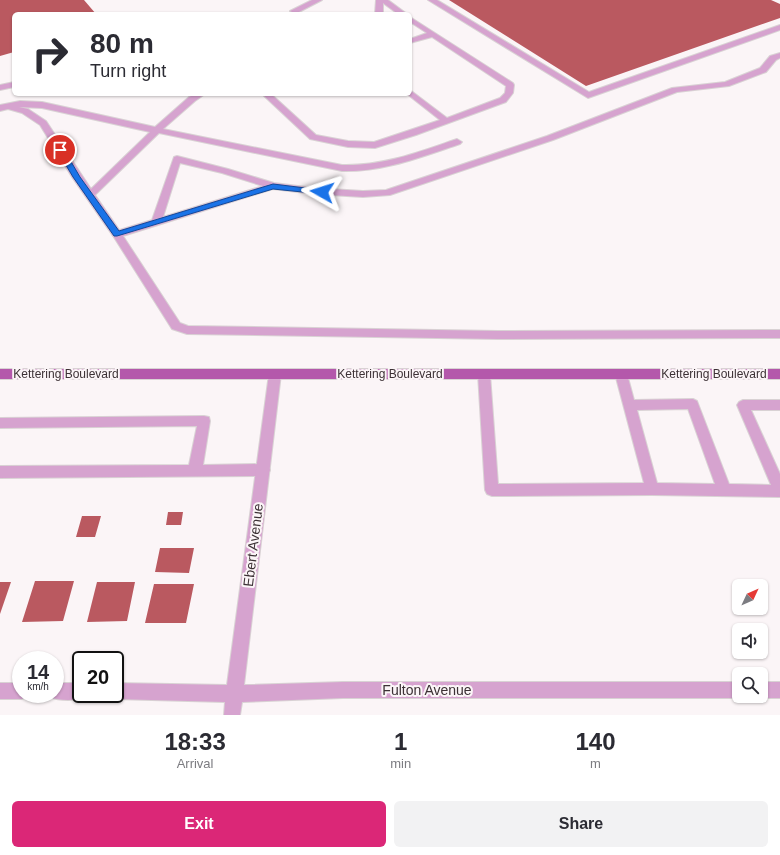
<!DOCTYPE html>
<style>
body{margin:0;font-family:Arial,sans-serif;background:#f2f2f3;color:#2b2b33;height:100vh;display:flex;flex-direction:column;font-size:15px;white-space:nowrap}
*{box-sizing:border-box;margin:0}
p{font-size:13px;color:#7c7c81}
.icon{flex:none;width:22px;height:22px;fill:none;stroke:currentColor;stroke-width:2;stroke-linecap:round;stroke-linejoin:round}
.map{position:relative;height:715px;overflow:hidden}
.panel{display:flex;flex-direction:column;background:#fff;flex:1}
.panel>*{flex:none}
.banner{position:absolute;left:12px;top:12px;width:400px;height:84px;border-radius:6px;box-shadow:0 1px 3px #0004;background:#fff;color:#2b2b33;overflow:hidden}
.needle{width:26px;rotate:46deg}
.controls{position:absolute;left:732px;top:579px;display:grid;gap:8px}
.controls a{display:grid;place-items:center;width:36px;height:36px;border-radius:6px;background:#fff;box-shadow:0 1px 3px #0004;font-size:20px}
.speed{position:absolute;left:12px;top:651px;display:flex;gap:8px;font-size:20px;font-weight:700;text-align:center}
.speed>*{display:grid;place-content:center;width:52px;height:52px;border-radius:50%;background:#fff;box-shadow:0 1px 3px #0004;line-height:1}
.speed small{font-size:10px;font-weight:400}
.speed .limit{border:2px solid #111;border-radius:6px;background:#fff;color:#111}
.pin{position:absolute;display:grid;place-items:center;width:34px;height:34px;color:#fff;margin:-17px;border:2px solid #fff;border-radius:50%;box-shadow:0 1px 4px #0007}
.me{position:absolute;width:44px;margin:-22px;rotate:276deg;stroke-linejoin:round;filter:drop-shadow(0 0 3px #0008)}
.turn{display:flex;align-items:center;gap:14px;height:84px;padding:0 12px;font-size:18px}
.turn .icon{width:52px;height:52px;stroke-width:2.5}
.turn b{display:block;font-size:28px;line-height:34px}
.eta{display:flex;justify-content:space-evenly;align-items:center;height:68px;text-align:center}
.eta b{font-size:24px;font-weight:700;line-height:28px}
.button{display:flex;gap:8px;margin-top:auto;padding:8px 12px}
.button a{flex:1;height:46px;border-radius:6px;background:#db2777;color:#fff;font-size:16px;font-weight:700;line-height:46px;text-align:center}
.button a+a{background:#f2f2f3;color:#2b2b33}
.map>svg:first-child{display:block}
.building{fill:#ba5960}
.lines{fill:none;stroke-linecap:round;stroke-linejoin:round}
.service-casing{stroke:#d9d2d4;stroke-width:2}
.minor-casing{stroke:#d9d2d4;stroke-width:2}
.primary-casing{stroke:#d9d2d4;stroke-width:2}
.service{fill:#d6a3cf;fill-rule:evenodd}
.minor{fill:#d6a3cf;fill-rule:evenodd}
.primary{fill:#b458ab;fill-rule:evenodd}
.route{fill:#1a73e8;stroke:#114b97}
.labels{text-anchor:middle;stroke-width:4;stroke-linejoin:round;paint-order:stroke}
.street-label{font-size:12px;fill:#3c3135;stroke:#fbf5f7}
.near-street-label{font-size:14px;fill:#3c3135;stroke:#fbf5f7}
</style>
<div class="map">
<svg width="780" height="715" viewBox="0 0 780 715">
<rect width="100%" height="100%" fill="#fbf5f7"/>
<path class="building" d="M0,0H84L96,14H14V52L0,56Z
M449,0H771L780,4V18L586,86Z
M168,512H183L181,525H166Z
M82,516H101L95,537H76Z
M160,548H194L189,573L155,572Z
M35,581H74L63,621L22,622Z
M0,582H11L0,614Z
M97,582H135L127,621L87,622Z
M154,584H194L186,623H145Z"/>
<g class="lines">
<g class="service-casing">
<path id="service" d="M312,0H322L297,13H294L290,11Z
M376,0H388L407,14H398L383,3V14H375Z
M428,0H437L589,92L780,25V30L588,98Z
M410,17L513,83L514,85L513,93L506,102L416,135L375,148L348,147L310,139L262,94H271L316,135L348,141L374,142L440,120L407,94H410V90L447,118L500,98L505,93L506,86L432,37L410,43V39L427,33L410,22Z
M780,53V58L776,60L766,72L729,86L677,92L553,140L390,195L363,197L314,194L273,189L123,236L180,323L188,326L498,331L780,330V338L498,339L187,334L172,329L112,234L113,232L152,220L174,157L177,156L228,169L274,183L314,188L363,191L386,190L547,136L672,88L725,82L760,68L770,56ZM180,163L222,173L263,186L163,217Z
M14,82V87L0,90V85Z
M484,369L488,371L490,374L498,484L644,483L615,374L617,371L621,369L625,371L627,374L634,400L693,399L697,401L729,484L771,485L737,405L739,402L743,400H780V410H751L780,474V497L652,495L492,496L487,494L485,490L478,374L480,371ZM688,409L715,484L657,483L637,410Z
M204,416L209,417L210,421L203,465L263,464L268,466L270,470L268,474L263,476L0,478V466L189,465L197,426L0,428V418Z"/>
</g>
<g class="minor-casing">
<path id="minor" d="M195,94H205L195,101L163,129L342,165C382,166 416,153 454,140L457,139L462,142L460,144C421,157 384,172 342,171L159,133L95,195L122,234L117,237L113,236L72,177L40,125L22,113L8,109L0,111V105L20,101L42,102L155,127L189,97ZM19,107L42,108L150,132L91,189L46,121L28,109Z
M275,369L279,371L281,374L244,685L343,682H739V696H745L739,698H343L242,702L240,715H224L225,702L115,699L109,697L108,694H115V683L227,685L269,374L271,371Z
M761,682H780V698H761L755,696H761Z
M0,683H21V694H28L27,697L21,699H0Z
M55,683H81V694H88L87,697C76,701 60,701 49,697L48,694H55Z"/>
</g>
<g class="primary-casing">
<path id="primary" d="M0,369H780V379H0Z"/>
</g>
<use href="#service" class="service"/>
<use href="#minor" class="minor"/>
<use href="#primary" class="primary"/>
</g>
<path class="route" d="M58,148H63L80,177L119,231L273,184L322,190L326,192L322,194L273,189L117,236H114L73,177L57,150Z"/>
<g class="labels">
<g class="street-label">
<text x="66" y="378">Kettering Boulevard</text>
<text x="390" y="378">Kettering Boulevard</text>
<text x="714" y="378">Kettering Boulevard</text>
</g>
<g class="near-street-label">
<text transform="translate(253 545) rotate(-83)" y="5">Ebert Avenue</text>
<text x="427" y="695">Fulton Avenue</text>
</g>
</g>
</svg>
<div class="controls">
<a><svg class="needle" viewBox="-14 -14 28 28"><path d="M0-13l5 13h-10z" fill="#e53935"/><path d="M0 13l5-13h-10z" fill="#7c7c81"/></svg></a>
<a><svg class="icon" aria-label="sound" viewBox="0 0 24 24"><path d="M4 9h4l5-4v14l-5-4H4zM17 9q2 3 0 6"/></svg></a>
<a><svg class="icon" aria-label="search" viewBox="0 0 24 24"><circle cx="10" cy="10" r="6"/><path d="M15 15l6 6"/></svg></a>
</div>
<div class="speed"><div>14<small>km/h</small></div><div class="limit">20</div></div>
<div class="pin" style="left:60px;top:150px;background:#d93025"><svg class="icon" aria-label="arrive" viewBox="0 0 24 24"><path d="M6 21V4h12l-3 4 3 4H6"/></svg></div>
<svg class="me" style="left:322px;top:192px" viewBox="-20 -20 40 40"><path d="M0-17L14 15 0 8-14 15z" fill="#1a73e8" stroke="#fff" stroke-width="4"/></svg>
<div class="banner">
<div class="turn"><svg class="icon" aria-label="right" viewBox="0 0 24 24"><path d="M7 20v-9h11M14 6l5 5-5 5"/></svg><div><b>80 m</b>Turn right</div></div>
</div>
</div>
<section class="panel">
<div class="eta">
<div><b>18:33</b><p>Arrival</p></div>
<div><b>1</b><p>min</p></div>
<div><b>140</b><p>m</p></div>
</div>
<div class="button"><a>Exit</a><a>Share</a></div>
</section>
